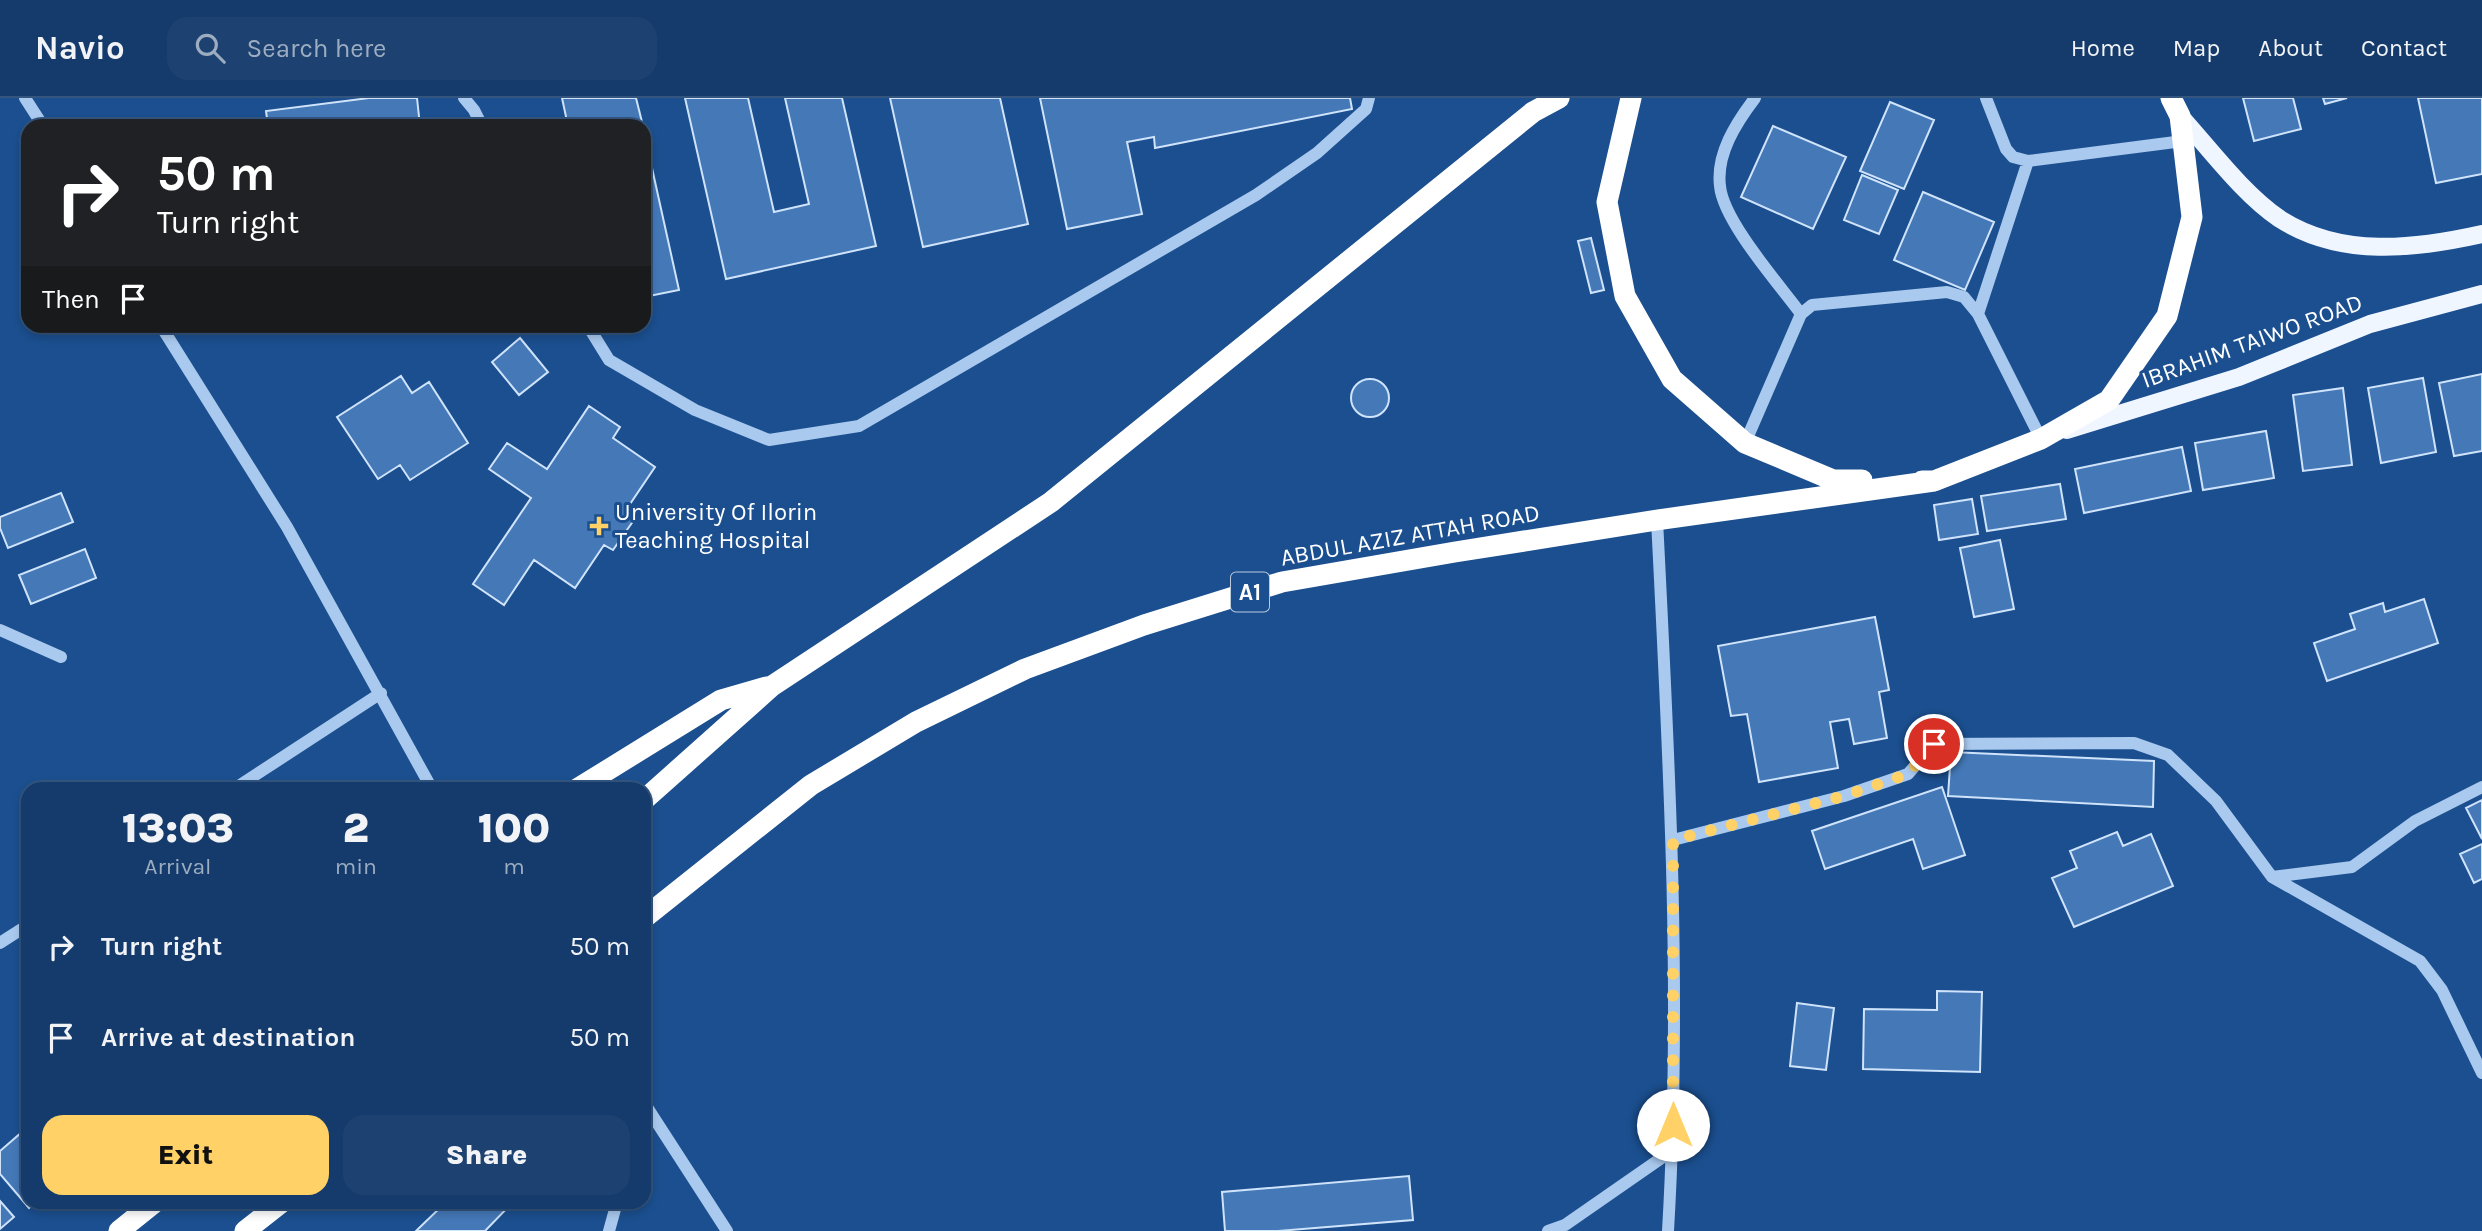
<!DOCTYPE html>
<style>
body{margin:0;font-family:Karla,sans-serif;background:#1d4271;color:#f1f3f6;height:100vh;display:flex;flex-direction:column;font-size:26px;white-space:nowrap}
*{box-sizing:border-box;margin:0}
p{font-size:23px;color:#9dadc1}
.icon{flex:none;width:38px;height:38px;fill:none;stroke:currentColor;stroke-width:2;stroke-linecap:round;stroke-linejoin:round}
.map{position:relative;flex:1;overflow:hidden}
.sheet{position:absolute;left:21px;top:684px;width:630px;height:427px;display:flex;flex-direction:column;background:#143b6b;border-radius:21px;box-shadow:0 4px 10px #0003,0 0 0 2px #33557e}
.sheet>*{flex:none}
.banner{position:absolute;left:21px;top:21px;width:630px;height:214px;border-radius:21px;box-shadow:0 4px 10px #0003,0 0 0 2px #33557e;background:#202124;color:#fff;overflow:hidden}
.pin{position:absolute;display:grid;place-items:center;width:60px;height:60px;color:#fff;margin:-30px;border:4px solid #fff;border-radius:50%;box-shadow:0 2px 7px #0007}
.me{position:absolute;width:77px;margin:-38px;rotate:0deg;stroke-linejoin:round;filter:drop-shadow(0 0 5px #0008)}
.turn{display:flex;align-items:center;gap:24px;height:147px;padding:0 21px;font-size:32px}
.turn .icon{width:91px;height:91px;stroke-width:2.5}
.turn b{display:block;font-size:49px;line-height:60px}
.then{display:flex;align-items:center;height:66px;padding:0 21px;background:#0003;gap:14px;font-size:26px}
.eta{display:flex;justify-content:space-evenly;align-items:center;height:119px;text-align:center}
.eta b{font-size:42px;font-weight:800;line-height:49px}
.action{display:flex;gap:14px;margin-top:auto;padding:14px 21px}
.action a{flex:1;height:80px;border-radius:21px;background:#ffd166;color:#111;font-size:28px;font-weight:800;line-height:80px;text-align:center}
.action a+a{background:#1d4271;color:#f1f3f6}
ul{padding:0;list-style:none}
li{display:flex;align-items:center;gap:21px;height:91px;padding:0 21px}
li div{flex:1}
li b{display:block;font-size:26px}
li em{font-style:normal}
header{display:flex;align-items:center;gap:42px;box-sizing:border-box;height:98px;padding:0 35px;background:#143b6b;border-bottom:2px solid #33557e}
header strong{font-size:33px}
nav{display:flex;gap:38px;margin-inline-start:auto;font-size:24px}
.search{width:490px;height:63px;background:#1d4271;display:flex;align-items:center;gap:18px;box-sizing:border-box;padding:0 24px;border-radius:21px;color:#9dadc1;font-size:26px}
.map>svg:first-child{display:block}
.building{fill:#4478b7;stroke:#cfe3fa;stroke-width:2}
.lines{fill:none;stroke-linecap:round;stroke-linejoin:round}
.minor{stroke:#a9c9ee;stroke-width:12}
.major{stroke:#f0f6ff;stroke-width:18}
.highway{stroke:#fff;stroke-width:21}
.route{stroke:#ffd166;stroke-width:12;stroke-dasharray:0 21.6}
.poi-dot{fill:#ffd166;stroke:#1b4f8f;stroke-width:2.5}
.labels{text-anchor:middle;stroke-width:6;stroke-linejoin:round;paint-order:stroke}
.shield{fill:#1b4f8f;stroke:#bbcadd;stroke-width:2}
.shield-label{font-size:23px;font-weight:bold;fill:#fff}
.street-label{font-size:24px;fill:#fff;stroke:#1b4f8f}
.poi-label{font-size:24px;fill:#fff;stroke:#1b4f8f;text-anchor:start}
</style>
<header>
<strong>Navio</strong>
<div class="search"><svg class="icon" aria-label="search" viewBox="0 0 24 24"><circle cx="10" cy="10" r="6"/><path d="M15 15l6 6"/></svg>Search here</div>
<nav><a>Home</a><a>Map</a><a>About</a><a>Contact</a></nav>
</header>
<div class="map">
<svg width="2482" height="1133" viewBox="0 0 2482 1133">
<rect width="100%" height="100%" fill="#1b4f8f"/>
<path class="building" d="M369,0H417L420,28H268L266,13Z
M562,0H636L643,28H568Z
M685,0H748L774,114L809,106L785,0H842L876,148L726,181Z
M890,0H1000L1028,126L923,149Z
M1040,0H1350L1352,11L1155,50L1154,39L1127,44L1142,116L1067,131Z
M2243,0H2293L2301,31L2254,43Z
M2323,0H2347L2325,6Z
M2418,0H2482V76L2436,85Z
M1890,4L1934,22L1904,91L1860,73Z
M1773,28L1846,59L1813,131L1741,99Z
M644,34L679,192L644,199Z
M1862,77L1898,92L1879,136L1844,122Z
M1923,94L1994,124L1965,192L1894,162Z
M1591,140L1604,192L1591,195L1578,143Z
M520,240L548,274L519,297L492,264Z
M2482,276V353L2454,358L2439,285Z
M401,278L412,295L429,284L468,345L410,382L400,367L378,381L337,319Z
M2423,280L2436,354L2381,365L2368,290Z
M1351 300a19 19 0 1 1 38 0a19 19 0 1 1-38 0Z
M2343,290L2352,367L2303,373L2293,297Z
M589,308L620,329L613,340L655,369L626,412L636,419L613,452L604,447L575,490L534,462L504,507L473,486L531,400L489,371L507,345L547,371Z
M2266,333L2274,380L2203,392L2195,345Z
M2182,349L2191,393L2084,415L2075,371Z
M2060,386L2066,421L1987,433L1981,398Z
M61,395L73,424L8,450L0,430V419Z
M1972,401L1978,436L1939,442L1934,407Z
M2000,442L2014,511L1974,519L1960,450Z
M85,451L96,480L31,506L19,477Z
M2424,501L2438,545L2327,583L2314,545L2355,531L2350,516L2383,505L2385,514Z
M1875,519L1889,592L1879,594L1887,640L1854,646L1849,621L1830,624L1838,670L1759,684L1747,616L1731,618L1718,548Z
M1951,654L2154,663L2153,709L1948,698Z
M1942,689L1965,757L1923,771L1913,741L1825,771L1812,733Z
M2482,702V741L2466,710Z
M2117,734L2123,748L2151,736L2173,788L2074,829L2052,780L2077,770L2070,753Z
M2482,746V781L2474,785L2460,756Z
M1937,893L1982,894L1980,974L1863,971L1864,911L1937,912Z
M1797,905L1834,910L1826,972L1790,968Z
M22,1034L28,1041V1104H35L29,1110L0,1076V1053Z
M1409,1078L1413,1122L1278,1133H1225L1222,1094Z
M0,1103L14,1119L0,1131Z
M446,1104H513L485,1133H416Z"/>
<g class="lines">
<path class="minor" d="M25,0L43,28
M464,0L474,12L482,28
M1755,0C1736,25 1716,56 1720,88C1723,123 1779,186 1801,216
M1986,0L2006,51L2013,59L2028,63L2183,43
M1978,216L2028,63
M161,228L287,429L432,691
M588,228L609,262L695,312L769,342L859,328L1256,97L1317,55L1366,11L1369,0
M1745,345L1801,216L1812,207L1947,194L1964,199L1978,216L2041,341
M1657,422C1669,659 1682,896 1668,1133
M0,532L61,559
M234,691L381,595
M1673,742L1844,698L1908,676L1934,646L2134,645L2168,657L2216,703L2272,779L2420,863L2442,892L2482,975
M2272,779L2352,769L2415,723L2482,689
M0,845L28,827
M645,1006L727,1133
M609,1133L617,1104
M1548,1133L1565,1127L1673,1052"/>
<path class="major" d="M2180,18C2210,51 2243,96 2280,121C2341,160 2415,151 2482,136
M2067,332L2239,279L2370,226L2482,196"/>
<path class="highway" d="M1631,0L1607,104L1625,198L1672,281L1745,345L1833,382H1862
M1922,383H1934L2041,341L2109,302L2167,218L2192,119L2180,18L2171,0
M577,691L721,602L766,589
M644,702L772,588L1051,404L1533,14L1559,0
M644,820L811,687L916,624L1025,571L1144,527L1282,484L1455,454L1657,422L1934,383
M119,1133L155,1104
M245,1133L282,1104"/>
</g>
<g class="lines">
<path class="route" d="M1673,1027V742L1844,698L1908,676L1934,646"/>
</g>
<path class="poi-dot" d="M595.5 417.5h7v7h7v7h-7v7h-7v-7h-7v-7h7z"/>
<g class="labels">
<rect class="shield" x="1231" y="474.5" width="38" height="39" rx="5"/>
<g class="shield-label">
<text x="1250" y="502">A1</text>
</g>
<g class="street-label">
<text transform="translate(2252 243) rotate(-20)" y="8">IBRAHIM TAIWO ROAD</text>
<text transform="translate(1410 437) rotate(-10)" y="8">ABDUL AZIZ ATTAH ROAD</text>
</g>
<g class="poi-label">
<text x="615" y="422">University Of Ilorin<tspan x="615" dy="28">Teaching Hospital</tspan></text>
</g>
</g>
</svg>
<div class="pin" style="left:1934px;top:646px;background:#d93025"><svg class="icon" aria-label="arrive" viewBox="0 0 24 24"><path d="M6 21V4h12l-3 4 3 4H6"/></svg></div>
<svg class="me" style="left:1673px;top:1027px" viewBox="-20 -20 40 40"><circle r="19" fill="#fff"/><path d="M0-13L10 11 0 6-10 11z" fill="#ffd166"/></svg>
<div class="banner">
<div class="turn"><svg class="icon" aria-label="right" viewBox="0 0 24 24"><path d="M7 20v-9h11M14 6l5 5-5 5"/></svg><div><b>50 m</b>Turn right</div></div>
<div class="then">Then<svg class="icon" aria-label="arrive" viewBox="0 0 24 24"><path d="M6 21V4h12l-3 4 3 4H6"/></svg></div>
</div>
<section class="sheet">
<div class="eta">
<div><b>13:03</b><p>Arrival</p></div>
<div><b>2</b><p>min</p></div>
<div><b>100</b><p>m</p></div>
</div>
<ul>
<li><svg class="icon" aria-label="right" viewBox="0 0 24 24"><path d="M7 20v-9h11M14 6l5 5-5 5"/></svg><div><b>Turn right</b></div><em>50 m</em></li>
<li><svg class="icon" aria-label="arrive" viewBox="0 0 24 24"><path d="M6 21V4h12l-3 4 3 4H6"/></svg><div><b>Arrive at destination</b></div><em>50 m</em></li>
</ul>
<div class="action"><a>Exit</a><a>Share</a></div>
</section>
</div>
